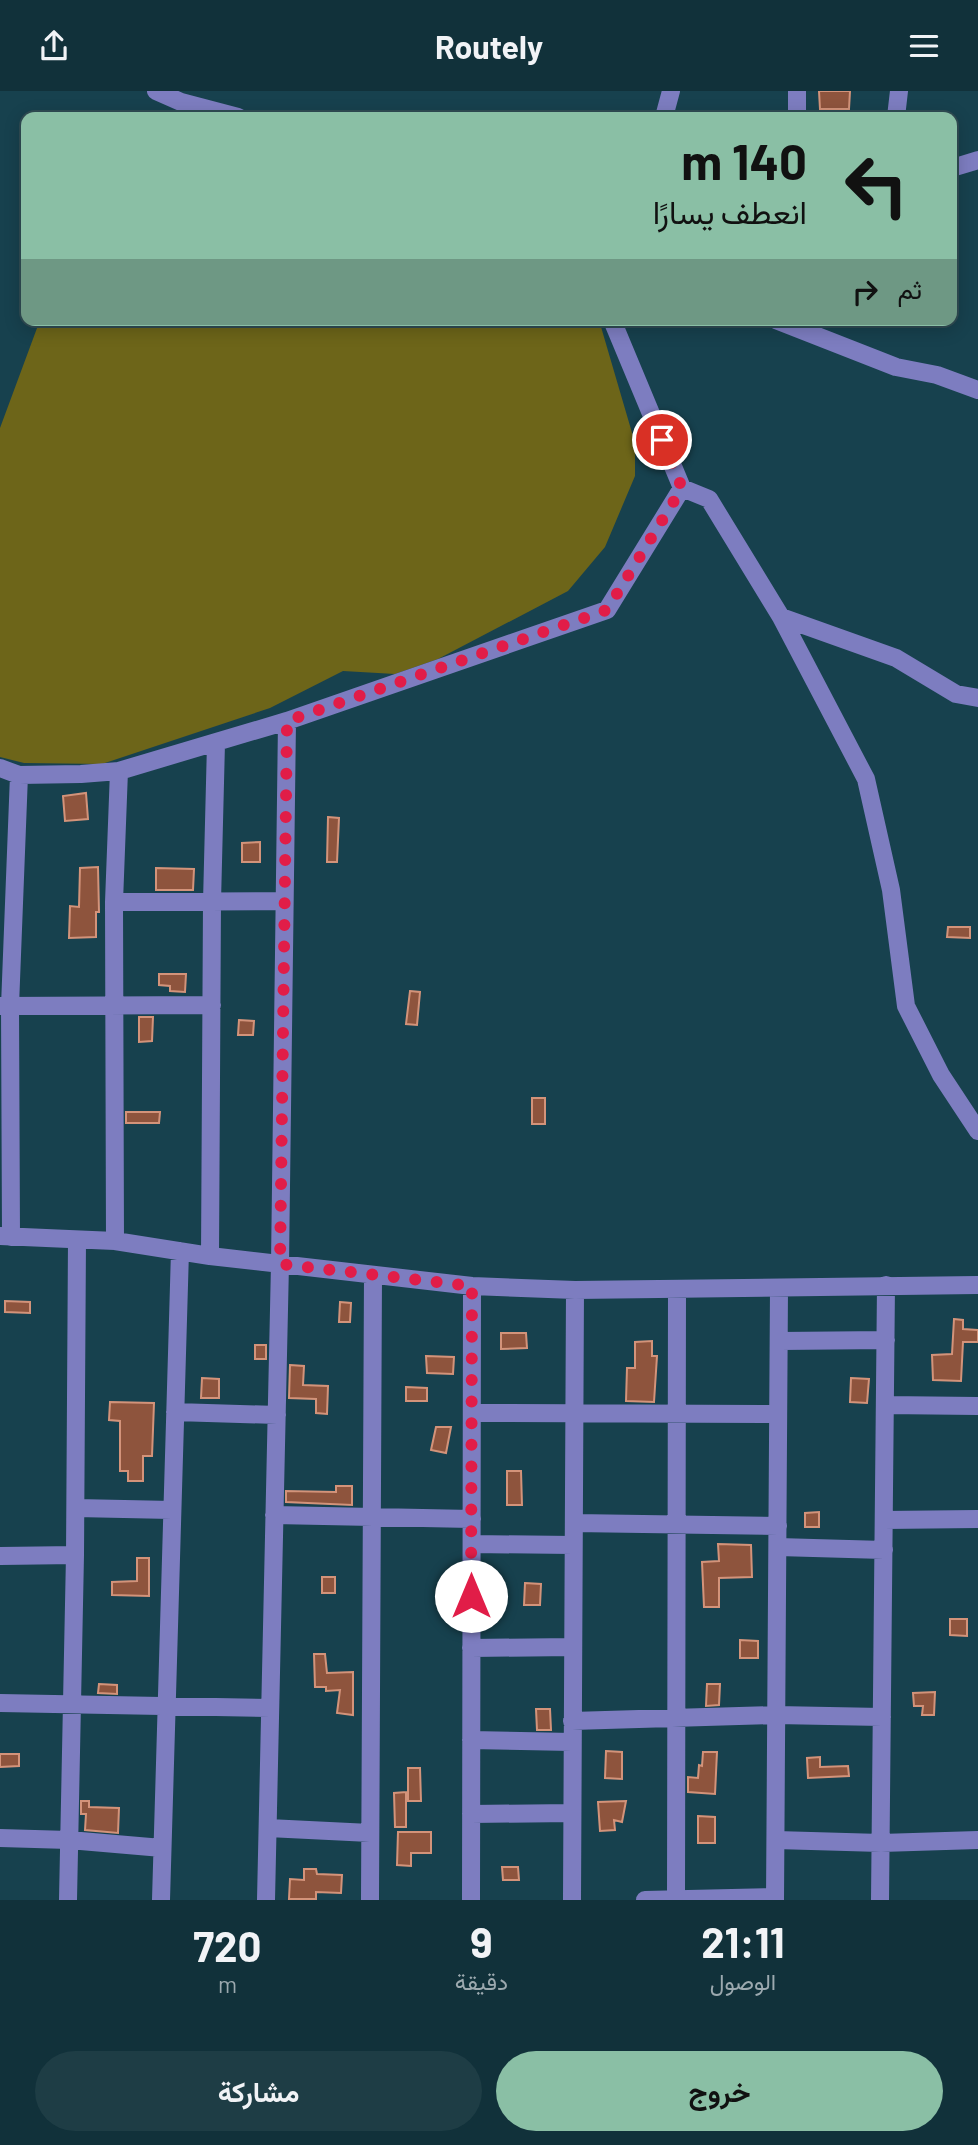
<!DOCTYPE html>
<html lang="ar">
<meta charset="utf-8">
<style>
body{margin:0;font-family:Barlow,Vazirmatn,sans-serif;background:#1e3d45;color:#f1f3f6;direction:rtl;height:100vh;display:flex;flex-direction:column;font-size:26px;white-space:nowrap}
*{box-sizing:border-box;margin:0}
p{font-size:23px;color:#9ca9af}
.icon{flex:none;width:38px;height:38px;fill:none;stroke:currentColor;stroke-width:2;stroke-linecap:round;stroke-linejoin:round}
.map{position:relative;height:1809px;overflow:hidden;direction:ltr}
.details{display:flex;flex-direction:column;background:#11313a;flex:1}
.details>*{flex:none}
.top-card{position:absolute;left:21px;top:21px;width:936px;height:214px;border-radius:14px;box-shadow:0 4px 18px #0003,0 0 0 2px #304c54;direction:rtl;background:#8abfa5;color:#111;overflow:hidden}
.pin{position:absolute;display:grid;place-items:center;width:60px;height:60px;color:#fff;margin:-30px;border:4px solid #fff;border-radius:50%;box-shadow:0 2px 7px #0007}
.me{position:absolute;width:77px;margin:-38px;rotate:0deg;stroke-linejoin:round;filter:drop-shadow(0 0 5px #0008)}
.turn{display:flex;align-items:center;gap:24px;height:147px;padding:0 35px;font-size:32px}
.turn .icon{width:91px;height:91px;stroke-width:2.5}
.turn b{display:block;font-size:49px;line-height:60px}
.then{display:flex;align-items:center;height:66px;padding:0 35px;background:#0003;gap:14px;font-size:26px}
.eta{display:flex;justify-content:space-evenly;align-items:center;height:119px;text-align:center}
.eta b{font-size:42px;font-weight:700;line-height:49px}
.primary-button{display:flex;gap:14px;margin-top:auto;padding:14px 35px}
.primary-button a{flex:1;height:80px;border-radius:42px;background:#8abfa5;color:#111;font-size:28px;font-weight:700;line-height:80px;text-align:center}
.primary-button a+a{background:#1e3d45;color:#f1f3f6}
header{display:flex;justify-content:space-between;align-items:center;height:91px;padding:0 35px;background:#11313a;font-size:32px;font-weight:700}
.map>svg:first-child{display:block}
.green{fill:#6d6519}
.building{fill:#8e543d;stroke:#d3937a;stroke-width:2}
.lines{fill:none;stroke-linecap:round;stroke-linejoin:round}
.minor{stroke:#7d7dc0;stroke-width:18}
.route{stroke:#e11d48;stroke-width:12;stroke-dasharray:0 21.6}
</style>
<header><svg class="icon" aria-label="menu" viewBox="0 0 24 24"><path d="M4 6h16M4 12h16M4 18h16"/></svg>Routely<svg class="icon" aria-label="share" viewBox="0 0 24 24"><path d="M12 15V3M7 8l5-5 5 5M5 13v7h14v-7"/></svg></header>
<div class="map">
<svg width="978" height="1809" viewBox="0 0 978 1809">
<rect width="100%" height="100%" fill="#17414e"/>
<path class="green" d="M40,229H599L635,352V385L605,456L568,500L438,568L395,583L343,580L270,617L102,673L24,672L0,666V337Z"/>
<path class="building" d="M819,0H850L849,18H820Z
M86,702L88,728L65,730L63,705Z
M328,726L339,727L337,771H327Z
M260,751V771H242V752Z
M98,776L99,821H96V846L69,847L70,815L79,816L80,777Z
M156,777L194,778L193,799H156Z
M948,836H970V847L947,846Z
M159,883H186L185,901L170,900V895L159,894Z
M410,900L420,901L417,934L406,933Z
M139,926H153L152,950L139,951Z
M239,929L254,930L253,944H238Z
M532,1007H545V1033H532Z
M126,1021H160L159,1032H126Z
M5,1210L30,1211V1222L5,1221Z
M340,1211L351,1212L350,1231H339Z
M954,1228L963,1229V1238L978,1239V1251H963L961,1290L933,1289L932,1264L952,1263Z
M501,1242H526L527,1257L501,1258Z
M652,1250V1265H657L654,1311L626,1310L627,1277H635V1251Z
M255,1254H266V1268H255Z
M426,1265L454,1266L453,1283L427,1282Z
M290,1274L304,1275L303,1294L328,1295L327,1323L316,1322V1308L289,1307Z
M202,1287L219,1288V1307H201Z
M851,1287L869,1288L867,1312L850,1311Z
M406,1296L427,1297V1310H406Z
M110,1311L154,1312L152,1365H143V1390H128V1380H120V1330L109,1329Z
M436,1336H451L446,1362L431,1359Z
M507,1380H521L522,1414H507Z
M336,1395H352V1414L286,1411V1400L336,1401Z
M819,1421V1436H805V1422Z
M718,1453L751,1454L752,1486L719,1487V1516H704L702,1471L719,1470Z
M137,1467H149V1505L112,1504V1491L137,1490Z
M322,1486H335V1502H322Z
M525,1492L541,1493L540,1514H524Z
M950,1528H967V1545L950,1544Z
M740,1549L758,1550V1567H740Z
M314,1563H325L327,1582L353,1581V1624L337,1622L340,1599L326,1600V1596H315Z
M99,1593L117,1594V1603L98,1602Z
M707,1593H720L719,1614L706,1615Z
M935,1601L934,1624H922L923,1615H914L913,1602Z
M536,1618H550L551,1639H537Z
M606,1660L622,1661V1688L605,1687Z
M703,1661H717L715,1703L688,1701V1686L698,1687L699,1674L702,1675Z
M0,1663H19V1675L0,1676Z
M820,1666V1676L848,1675L849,1685L808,1687L807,1667Z
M408,1677H420L421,1710H408Z
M406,1701V1736H395L394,1702Z
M81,1710H89V1716L119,1717L118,1742L85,1739L86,1723H81Z
M626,1710L622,1731L614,1729L615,1739L600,1740L598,1711Z
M698,1725L715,1726V1752H698Z
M398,1741H431V1762H411V1775L397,1774Z
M502,1776H518L519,1789H503Z
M304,1778H316L317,1783L342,1784L341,1802L316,1801V1808H289L290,1788L304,1789Z"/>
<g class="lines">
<path class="minor" d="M156,0L181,11L238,26
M664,26L671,0
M797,26V0
M896,26L899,0
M952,77L978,69
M612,229L682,397L709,408L781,526L866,688L891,799L906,915L941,984L978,1040
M776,229L896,276L937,284L978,299
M781,526L896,567L956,603L978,607
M0,677L19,684L81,683L119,680L287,630L607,519L682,397
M114,811L283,810
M0,915L212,914
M0,1145L115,1150L210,1165L472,1195L575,1199L978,1194
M11,1146L10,915L19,684
M115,1150L114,811L119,680
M210,1165L212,811L216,652
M780,1250L886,1249
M885,1314L978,1315
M175,1321L277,1324
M472,1322L778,1323
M76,1417L172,1419
M274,1424L472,1428
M884,1429L978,1428
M574,1432L778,1435
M472,1453L573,1454
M778,1456L884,1459
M0,1465L75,1464
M471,1557L573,1556
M0,1612L270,1617
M572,1630L776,1624L882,1626
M471,1649L572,1651
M471,1723L572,1722
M268,1737L370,1742
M0,1747L69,1749L162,1757
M776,1749L881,1752L978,1749
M68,1809L75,1464L77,1149
M161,1809L180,1160
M266,1809L280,1173L287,630
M370,1809L373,1184
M471,1809L472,1195
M572,1809L575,1199
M645,1809L775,1806
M676,1809L677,1198
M775,1809L779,1198
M880,1809L886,1194"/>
</g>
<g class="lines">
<path class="route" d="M471,1505L472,1195L280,1173L287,630L607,519L682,397L662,349"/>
</g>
</svg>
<div class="pin" style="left:662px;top:349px;background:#d93025"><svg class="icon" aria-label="arrive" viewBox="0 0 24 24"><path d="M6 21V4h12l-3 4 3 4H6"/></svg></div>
<svg class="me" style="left:471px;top:1505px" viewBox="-20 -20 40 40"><circle r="19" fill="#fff"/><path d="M0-13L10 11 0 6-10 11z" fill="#e11d48"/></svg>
<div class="top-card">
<div class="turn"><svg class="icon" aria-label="left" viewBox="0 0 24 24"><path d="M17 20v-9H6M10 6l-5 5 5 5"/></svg><div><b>140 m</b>انعطف يسارًا</div></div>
<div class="then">ثم<svg class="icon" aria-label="right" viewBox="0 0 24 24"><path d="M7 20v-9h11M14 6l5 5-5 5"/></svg></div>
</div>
</div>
<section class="details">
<div class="eta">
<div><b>21:11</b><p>الوصول</p></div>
<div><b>9</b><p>دقيقة</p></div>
<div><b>720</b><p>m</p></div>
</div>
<div class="primary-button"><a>خروج</a><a>مشاركة</a></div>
</section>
